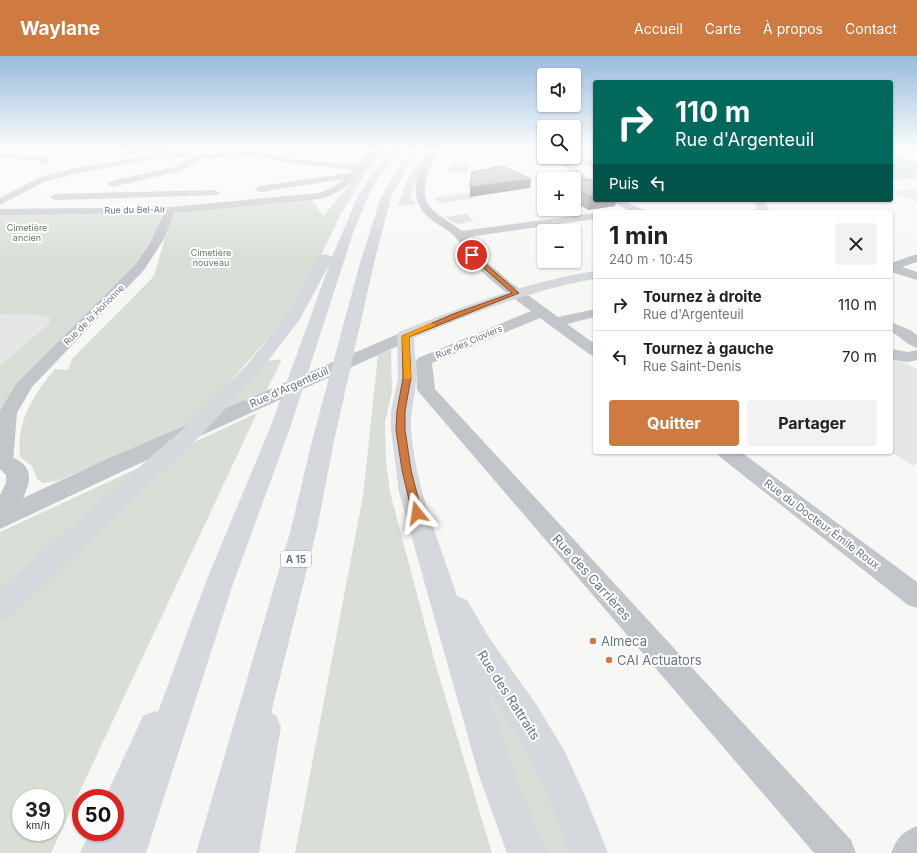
<!DOCTYPE html>
<html lang="fr">
<meta charset="utf-8">
<style>
body{margin:0;font-family:Inter,sans-serif;background:#f2f2f2;color:#202124;height:100vh;display:flex;flex-direction:column;font-size:15px;white-space:nowrap}
*{box-sizing:border-box;margin:0}
p{font-size:13px;color:#757577}
.icon{flex:none;width:22px;height:22px;fill:none;stroke:currentColor;stroke-width:2;stroke-linecap:round;stroke-linejoin:round}
.map{position:relative;flex:1;overflow:hidden}
.side{position:absolute;left:593px;top:154px;width:300px;height:244px;display:flex;flex-direction:column;background:#fff;border-radius:4px;box-shadow:0 1px 3px #0004}
.side>*{flex:none}
.top-card{position:absolute;left:593px;top:24px;width:300px;height:122px;border-radius:4px;box-shadow:0 1px 3px #0004;background:#00695c;color:#fff;overflow:hidden}
.tools{position:absolute;left:537px;top:12px;display:grid;gap:8px}
.tools a{display:grid;place-items:center;width:44px;height:44px;border-radius:4px;background:#fff;box-shadow:0 1px 3px #0004;font-size:20px}
.speed{position:absolute;left:12px;top:733px;display:flex;gap:8px;font-size:20px;font-weight:700;text-align:center}
.speed>*{display:grid;place-content:center;width:52px;height:52px;border-radius:50%;background:#fff;box-shadow:0 1px 3px #0004;line-height:1}
.speed small{font-size:10px;font-weight:400}
.speed .limit{border:6px solid #d22;background:#fff;color:#111}
.pin{position:absolute;display:grid;place-items:center;width:34px;height:34px;color:#fff;margin:-17px;border:2px solid #fff;border-radius:50%;box-shadow:0 1px 4px #0007}
.me{position:absolute;width:44px;margin:-22px;rotate:345deg;stroke-linejoin:round;filter:drop-shadow(0 0 3px #0008)}
.turn{display:flex;align-items:center;gap:14px;height:84px;padding:0 16px;font-size:18px}
.turn .icon{width:52px;height:52px;stroke-width:2.5}
.turn b{display:block;font-size:28px;line-height:34px}
.then{display:flex;align-items:center;height:38px;padding:0 16px;background:#0003;gap:8px;font-size:15px}
.round{display:grid;place-items:center;flex:none;width:42px;height:42px;border-radius:4px;background:#f2f2f2}
.overview{display:flex;align-items:center;justify-content:space-between;height:68px;padding:0 16px}
h1{font-size:24px;font-weight:700;line-height:30px}
.primary-button{display:flex;gap:8px;margin-top:auto;padding:8px 16px}
.primary-button a{flex:1;height:46px;border-radius:4px;background:#ce7a40;color:#fff;font-size:16px;font-weight:700;line-height:46px;text-align:center}
.primary-button a+a{background:#f2f2f2;color:#202124}
ul{padding:0;list-style:none}
li{display:flex;align-items:center;gap:12px;height:52px;padding:0 16px;border-top:1px solid #e0e0e0}
li div{flex:1}
li b{display:block;font-size:15px}
li em{font-style:normal}
header{display:flex;align-items:center;gap:24px;box-sizing:border-box;height:56px;padding:0 20px;background:#ce7a40;color:#fff}
header strong{font-size:19px}
nav{display:flex;gap:22px;margin-inline-start:auto;font-size:14px}
.map>svg:first-child{display:block}
.built{fill:#e5e7e6}
.green{fill:#d9ded7;fill-rule:evenodd}
.lines{fill:none;stroke-linecap:round;stroke-linejoin:round}
.minor{fill:#c2c5c9;fill-rule:evenodd}
.tertiary{fill:#c2c5c9;fill-rule:evenodd}
.secondary{fill:#d5d8dc;fill-rule:evenodd}
.motorway{fill:#d5d8dc;fill-rule:evenodd}
.wall{fill:#94989d}
.shaded-wall{fill:#787c80}
.building{fill:#acb1b7;stroke:#787c80}
.route{fill:#ce7a40;stroke:#864f2a}
.slow{fill:#f59e0b}
.poi-dot{fill:#ce7a40;stroke:#fff;stroke-width:1.5}
.labels{text-anchor:middle;stroke-width:4;stroke-linejoin:round;paint-order:stroke}
.far-street-label{font-size:9px;fill:#6b7483;stroke:#fff}
.far-park-label{font-size:9px;fill:#697b69;stroke:#fff}
.shield{fill:#fff;stroke:#979ea8;stroke-width:1}
.shield-label{font-size:10px;font-weight:bold;fill:#6b7483}
.street-label{font-size:11px;fill:#6b7483;stroke:#fff}
.near-street-label{font-size:13px;fill:#6b7483;stroke:#fff}
.near-poi-label{font-size:13px;fill:#6b7483;stroke:#fff;text-anchor:start}
</style>
<header>
<strong>Waylane</strong>
<nav><a>Accueil</a><a>Carte</a><a>À propos</a><a>Contact</a></nav>
</header>
<div class="map">
<svg width="917" height="797" viewBox="0 0 917 797">
<rect width="100%" height="100%" fill="#f7f8f6"/>
<path class="built" d="M891,132L898,134L917,133V146L891,135Z
M0,258L72,261L0,323Z
M891,300L917,313V406L913,410L891,396Z"/>
<path class="green" d="M127,92H167L171,95C149,99 129,100 107,98Z
M381,92H390L367,116L342,156L323,195L305,240L194,367L57,425L43,427L37,423L32,410L20,401C16,366 33,339 55,313L68,314L72,303L154,220L172,158L178,156L311,142L323,160Z
M429,92H435L419,120H417L416,125H414L416,127L410,140L416,148L398,150C405,128 413,109 429,92Z
M891,95L917,106V115L907,114L891,108Z
M453,107L470,108L466,117L448,116Z
M468,137L475,142L440,147L434,142Z
M162,156L159,170L134,210L0,359V310L49,268L51,263L46,260L0,258V157Z
M466,158L474,165L457,168L444,161Z
M391,294L392,335L385,367L386,405L390,436L434,603L492,797H295L363,440L378,299Z
M282,303L267,334L224,353L268,305Z
M257,357L51,797H0V476ZM21,742H55V776H21Z
M465,581L500,634L578,793L569,797H539Z"/>
<g class="lines">
<path class="minor" d="M373,92H381C365,114 347,136 320,143L174,157L164,183L144,214L32,331L17,357L13,405L10,410L3,412L0,411V355L16,328L135,209L152,183L164,157L0,159V153L170,151L319,137L333,131L344,123L260,136L255,133L260,130L351,117L353,114L284,106L250,99L200,103L180,115L113,131L108,128L114,124L174,111L189,102L170,100L74,118L46,125L0,149V142L40,121L74,112L170,96L198,99L250,95L284,102L358,109Z
M433,92H442C430,107 416,136 432,153C440,162 453,167 462,175L595,157V163L468,181L481,201L510,226L558,261L595,253V261L567,268L595,288V300L589,298L540,262L432,307L435,333L851,784L856,797H814L417,334L416,305L418,302L531,255C511,240 490,225 472,206C466,199 464,190 457,183C449,173 435,168 426,159C407,140 417,110 433,92Z
M574,96L595,107V113L573,101Z
M0,97L45,101L49,103L47,108H41L40,105L0,101Z
M552,101H561L595,127V135L592,134Z
M891,108L917,117V123L891,114Z
M215,134L220,137L218,139L55,144L50,141L55,138Z
M608,144H621L644,154L645,156H632Z
M917,198V206L902,211L917,216V224L891,216V207Z
M891,266L910,274L917,279V292C907,289 900,280 891,276Z
M891,293L908,296L917,294V304L908,306L891,303Z
M717,396H741L917,526V552L908,549L720,401Z
M917,770V797H891C898,781 901,777 917,770Z"/>
<path class="tertiary" d="M405,275L411,276L413,280L411,284L121,416L0,473V439L6,427V419L0,413V397C26,405 37,414 23,442L105,404Z"/>
<path class="secondary" d="M917,116V122L891,124V118Z
M754,144H764L770,156H758Z
M595,215V223C531,234 473,257 414,282C414,295 417,309 416,322C416,339 410,355 411,373C415,430 439,486 457,540L467,544L490,583L538,651L565,696L586,742L608,797H568C560,772 551,746 540,722C525,691 505,661 486,632L515,720L547,797H507L479,720L399,436L391,374V355L398,322L397,280L399,276C463,250 526,226 595,215Z"/>
<path class="motorway" d="M394,92H403L380,119L368,140L353,177L290,372L233,528L146,797H80L90,776H115V742H105L143,660L155,655L158,656L205,528L270,372L330,207L300,263L257,319L199,381L10,560L0,564V533L185,371L245,311L285,262L321,199L326,198L332,201L358,140L373,116Z
M413,92H422L411,106L391,141L374,207L334,385L317,473L271,657L276,659L281,671L259,797H196L291,473L312,385L360,207L381,141L402,105Z"/>
</g>
<path class="wall" d="M556,122L595,124V144H616L615,150L588,154L574,146V123H556Z"/>
<path class="shaded-wall" d="M531,123L530,132L470,141V131Z
M590,140H595V144H616L615,150L588,154Z"/>
<path class="building" d="M502,110L531,123L470,131L472,116Z
M556,122L595,124V140H590L574,132V123H557Z"/>
<linearGradient id="sky" x2="0" y2="1"><stop stop-color="#97bbdc"/><stop offset="0.45" stop-color="#fbfcfb"/><stop offset="1" stop-color="#fbfcfb" stop-opacity="0"/></linearGradient>
<rect width="917" height="204" fill="url(#sky)"/>
<path class="route" d="M470,198H474L519,237L409,281L411,322L405,355V374L411,414L422,457L421,460H413L412,457L402,414L396,374L397,355L403,322L402,280L453,258L512,237L470,200Z"/>
<path class="slow" d="M430,267L436,269L409,281L411,321L410,323H404L402,280Z"/>
<g class="poi-dot">
<circle cx="593" cy="585" r="4"/>
<circle cx="609" cy="604" r="4"/>
</g>
<g class="labels">
<g class="far-street-label">
<text transform="translate(135 154) rotate(-1)" y="3">Rue du Bel-Air</text>
<text transform="translate(94 259) rotate(-45)" y="3">Rue de la Horionne</text>
<text transform="translate(469 286) rotate(-23)" y="3">Rue des Cloviers</text>
</g>
<g class="far-park-label">
<text x="27" y="175">Cimetière<tspan x="27" dy="10">ancien</tspan></text>
<text x="211" y="200">Cimetière<tspan x="211" dy="10">nouveau</tspan></text>
</g>
<rect class="shield" x="281" y="495" width="30" height="16" rx="3"/>
<g class="shield-label">
<text x="296" y="507">A 15</text>
</g>
<g class="street-label">
<text transform="translate(289 331) rotate(-24)" y="4">Rue d'Argenteuil</text>
<text transform="translate(822 468) rotate(37)" y="4">Rue du Docteur Émile Roux</text>
</g>
<g class="near-street-label">
<text transform="translate(592 521) rotate(48)" y="5">Rue des Carrières</text>
<text transform="translate(509 639) rotate(57)" y="5">Rue des Rattraits</text>
</g>
<g class="near-poi-label">
<text x="601" y="590">Almeca</text>
<text x="617" y="609">CAI Actuators</text>
</g>
</g>
</svg>
<div class="tools">
<a><svg class="icon" aria-label="sound" viewBox="0 0 24 24"><path d="M4 9h4l5-4v14l-5-4H4zM17 9q2 3 0 6"/></svg></a>
<a><svg class="icon" aria-label="search" viewBox="0 0 24 24"><circle cx="10" cy="10" r="6"/><path d="M15 15l6 6"/></svg></a>
<a>+</a>
<a>−</a>
</div>
<div class="speed"><div>39<small>km/h</small></div><div class="limit">50</div></div>
<div class="pin" style="left:472px;top:199px;background:#d93025"><svg class="icon" aria-label="arrive" viewBox="0 0 24 24"><path d="M6 21V4h12l-3 4 3 4H6"/></svg></div>
<svg class="me" style="left:417px;top:457px" viewBox="-20 -20 40 40"><path d="M0-17L14 15 0 8-14 15z" fill="#ce7a40" stroke="#fff" stroke-width="4"/></svg>
<div class="top-card">
<div class="turn"><svg class="icon" aria-label="right" viewBox="0 0 24 24"><path d="M7 20v-9h11M14 6l5 5-5 5"/></svg><div><b>110 m</b>Rue d'Argenteuil</div></div>
<div class="then">Puis<svg class="icon" aria-label="left" viewBox="0 0 24 24"><path d="M17 20v-9H6M10 6l-5 5 5 5"/></svg></div>
</div>
<section class="side">
<div class="overview"><div><h1>1 min</h1><p>240 m · 10:45</p></div><a class="round"><svg class="icon" aria-label="close" viewBox="0 0 24 24"><path d="M6 6l12 12M18 6L6 18"/></svg></a></div>
<ul>
<li><svg class="icon" aria-label="right" viewBox="0 0 24 24"><path d="M7 20v-9h11M14 6l5 5-5 5"/></svg><div><b>Tournez à droite</b><p>Rue d'Argenteuil</p></div><em>110 m</em></li>
<li><svg class="icon" aria-label="left" viewBox="0 0 24 24"><path d="M17 20v-9H6M10 6l-5 5 5 5"/></svg><div><b>Tournez à gauche</b><p>Rue Saint-Denis</p></div><em>70 m</em></li>
</ul>
<div class="primary-button"><a>Quitter</a><a>Partager</a></div>
</section>
</div>
